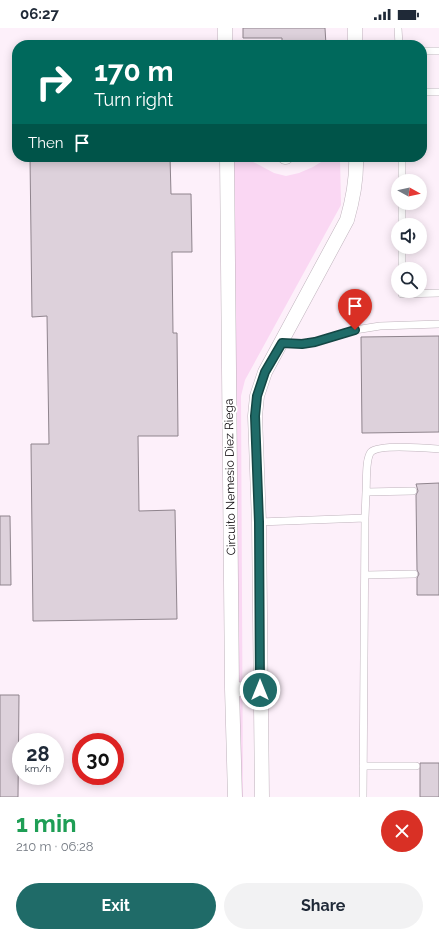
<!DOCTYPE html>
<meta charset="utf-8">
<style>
body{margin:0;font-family:Raleway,sans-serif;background:#f2f2f3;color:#1f2937;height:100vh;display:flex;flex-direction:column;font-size:15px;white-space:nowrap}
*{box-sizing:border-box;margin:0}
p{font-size:13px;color:#747a83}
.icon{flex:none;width:22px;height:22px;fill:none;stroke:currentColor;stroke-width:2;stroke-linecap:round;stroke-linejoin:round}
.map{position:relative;height:769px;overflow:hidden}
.drawer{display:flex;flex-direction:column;background:#fff;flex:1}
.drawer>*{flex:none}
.top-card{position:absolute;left:12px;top:12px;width:415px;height:122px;border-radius:16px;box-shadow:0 2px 10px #0003;background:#00695c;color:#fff;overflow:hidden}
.needle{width:26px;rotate:98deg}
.fabs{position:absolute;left:391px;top:146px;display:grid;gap:8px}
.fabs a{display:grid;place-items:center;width:36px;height:36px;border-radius:50%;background:#fff;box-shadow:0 2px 10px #0003;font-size:20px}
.speed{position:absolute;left:12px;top:705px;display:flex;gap:8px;font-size:20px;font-weight:700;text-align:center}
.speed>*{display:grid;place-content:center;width:52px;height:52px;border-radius:50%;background:#fff;box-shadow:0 2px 10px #0003;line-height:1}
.speed small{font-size:10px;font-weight:400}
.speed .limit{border:6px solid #d22;background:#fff;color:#111}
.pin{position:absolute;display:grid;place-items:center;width:34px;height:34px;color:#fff;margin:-41px -17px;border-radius:50% 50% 50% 0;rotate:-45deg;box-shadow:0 0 4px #0007}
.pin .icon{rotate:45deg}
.me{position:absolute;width:44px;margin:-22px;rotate:0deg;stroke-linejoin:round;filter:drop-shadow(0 0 3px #0008)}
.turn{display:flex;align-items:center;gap:14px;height:84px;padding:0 16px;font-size:18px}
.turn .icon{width:52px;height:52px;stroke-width:2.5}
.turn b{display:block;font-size:28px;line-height:34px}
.then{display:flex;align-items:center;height:38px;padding:0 16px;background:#0003;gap:8px;font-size:15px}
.round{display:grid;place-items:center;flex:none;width:42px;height:42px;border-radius:21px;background:#f2f2f3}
.summary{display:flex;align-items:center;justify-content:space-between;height:68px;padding:0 16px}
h1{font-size:24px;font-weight:700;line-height:30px;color:#1e9e55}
.cta{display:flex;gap:8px;margin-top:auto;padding:8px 16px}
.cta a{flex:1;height:46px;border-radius:24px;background:#1f6b68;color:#fff;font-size:16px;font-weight:700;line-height:46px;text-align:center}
.cta a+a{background:#f2f2f3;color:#1f2937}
.status{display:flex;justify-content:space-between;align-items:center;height:28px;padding:0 20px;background:#fff;direction:ltr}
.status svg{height:11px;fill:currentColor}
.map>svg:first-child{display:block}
.green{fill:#fad7f3}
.building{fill:#ddd1db;stroke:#8f848d}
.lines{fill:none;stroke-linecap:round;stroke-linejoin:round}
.service-casing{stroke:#bfb3bc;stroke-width:8}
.minor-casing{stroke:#bfb3bc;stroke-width:15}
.service{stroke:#fff;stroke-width:7}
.minor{stroke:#fff;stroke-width:14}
.route-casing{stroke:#144644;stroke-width:10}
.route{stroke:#1f6b68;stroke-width:7}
.labels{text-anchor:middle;stroke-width:4;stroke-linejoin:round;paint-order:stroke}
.street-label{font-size:12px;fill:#100c0f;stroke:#fff}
</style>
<div class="status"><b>06:27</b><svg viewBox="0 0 49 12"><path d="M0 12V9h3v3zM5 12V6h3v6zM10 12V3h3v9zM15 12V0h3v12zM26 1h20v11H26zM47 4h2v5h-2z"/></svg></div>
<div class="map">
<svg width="439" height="769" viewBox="0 0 439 769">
<rect width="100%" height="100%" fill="#fdf0fa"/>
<path class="green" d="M228,129H244L274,145L286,148L299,145L313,139L329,129H340L341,177L245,352L241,368L243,769H234Z"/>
<path class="building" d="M243,0H325L326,17H282V10H243Z
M30,129H170L171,166H191L192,224H172L173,305H177L178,408H138L139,483L175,482L177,591L33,593L31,416H49L47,288L32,289Z
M439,308V404L362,405L361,309Z
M439,455V567H417V550L419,546L417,542L416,467L418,463L416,456Z
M0,488H10L11,557H0Z
M0,667H19L18,769H0Z
M420,735H439V769H420Z"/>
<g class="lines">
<g class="service-casing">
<path id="service" d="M398,0L399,17
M422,23H439
M422,64H439
M402,129V153
M402,175V197
M402,219V241
M402,263V266L439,265
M282,315L302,316L315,314L355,302L380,298L439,296
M366,464C367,455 365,431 371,424C379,416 426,420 439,421
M259,494L365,490L366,464L413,463
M366,547L414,546
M363,738H416
M363,769L365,490"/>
</g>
<g class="minor-casing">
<path id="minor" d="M225,0V17
M355,0V17
M227,129L232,661L235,769
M285,129H286
M232,661L260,662
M262,769L259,494L255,388L257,368L265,344L347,192C353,171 357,151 356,129"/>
</g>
<use href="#service" class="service"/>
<use href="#minor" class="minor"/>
</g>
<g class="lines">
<g class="route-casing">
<path id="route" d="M260,662L259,494L255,388L257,368L265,344L282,315L302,316L315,314L355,302"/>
</g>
<use href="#route" class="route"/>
</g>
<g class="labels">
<g class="street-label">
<text transform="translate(230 449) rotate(-91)" y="4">Circuito Nemesio Diez Riega</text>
</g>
</g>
</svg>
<div class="fabs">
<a><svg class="needle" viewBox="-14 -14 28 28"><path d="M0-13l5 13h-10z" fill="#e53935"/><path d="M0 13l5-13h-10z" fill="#747a83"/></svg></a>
<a><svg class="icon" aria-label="sound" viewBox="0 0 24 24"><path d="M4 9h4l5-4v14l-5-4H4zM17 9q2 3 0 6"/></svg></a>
<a><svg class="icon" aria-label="search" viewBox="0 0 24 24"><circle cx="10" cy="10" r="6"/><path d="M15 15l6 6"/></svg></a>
</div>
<div class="speed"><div>28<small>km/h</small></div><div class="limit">30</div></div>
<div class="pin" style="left:355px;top:302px;background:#d93025"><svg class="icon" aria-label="arrive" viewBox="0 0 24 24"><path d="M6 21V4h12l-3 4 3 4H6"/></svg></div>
<svg class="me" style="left:260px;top:662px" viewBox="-20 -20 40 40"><circle r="17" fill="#1f6b68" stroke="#fff" stroke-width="3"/><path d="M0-11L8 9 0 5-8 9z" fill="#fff"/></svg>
<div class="top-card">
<div class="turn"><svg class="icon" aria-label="right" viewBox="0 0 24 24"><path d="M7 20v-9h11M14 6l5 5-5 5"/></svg><div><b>170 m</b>Turn right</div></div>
<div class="then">Then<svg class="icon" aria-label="arrive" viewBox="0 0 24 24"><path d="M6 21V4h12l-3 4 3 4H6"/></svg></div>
</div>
</div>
<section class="drawer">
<div class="summary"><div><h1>1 min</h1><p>210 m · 06:28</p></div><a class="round" style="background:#d93025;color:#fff"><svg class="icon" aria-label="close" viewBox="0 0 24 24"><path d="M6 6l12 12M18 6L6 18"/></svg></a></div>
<div class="cta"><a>Exit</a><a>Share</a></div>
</section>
